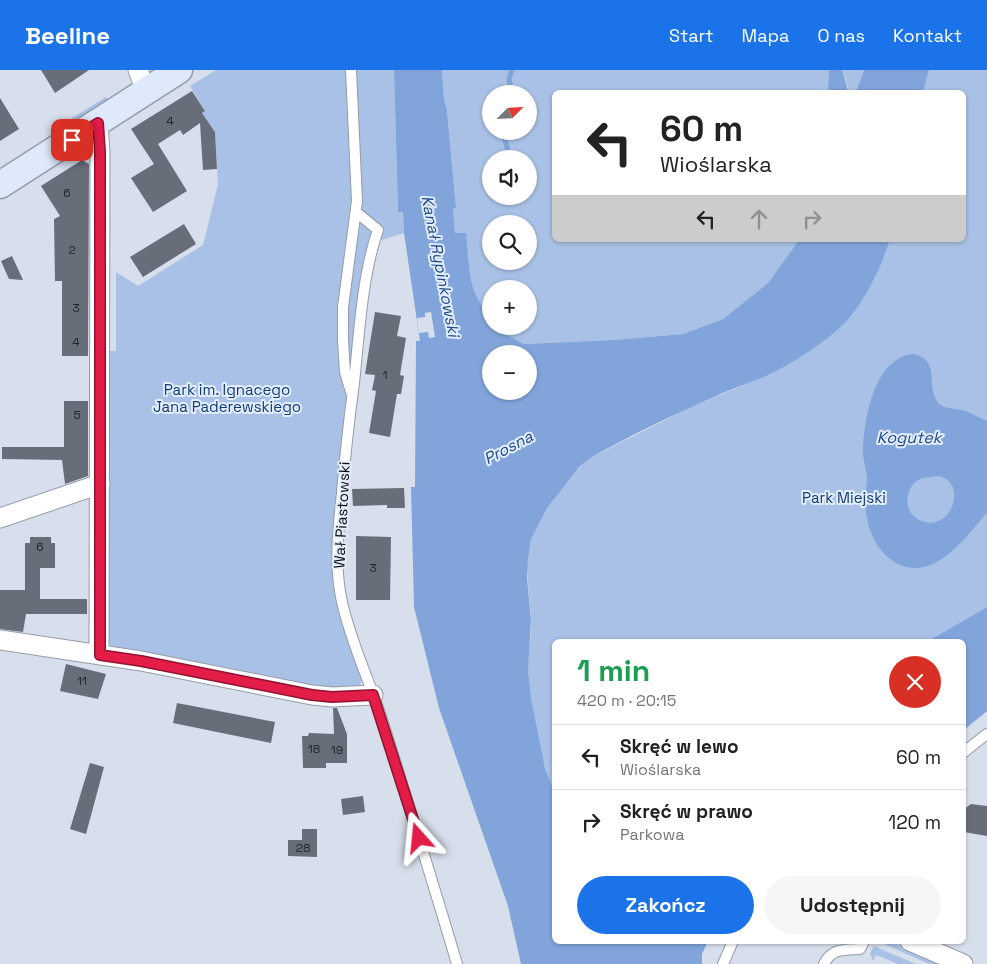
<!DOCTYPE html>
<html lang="pl">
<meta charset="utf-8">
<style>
body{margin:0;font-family:"Space Grotesk",sans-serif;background:#f6f6f6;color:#222;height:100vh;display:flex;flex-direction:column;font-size:19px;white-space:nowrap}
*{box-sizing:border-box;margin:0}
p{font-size:16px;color:#767676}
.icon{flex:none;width:28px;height:28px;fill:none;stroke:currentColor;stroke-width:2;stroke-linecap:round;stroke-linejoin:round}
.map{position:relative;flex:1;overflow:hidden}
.details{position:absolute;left:552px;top:569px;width:414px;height:305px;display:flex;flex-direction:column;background:#fff;border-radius:8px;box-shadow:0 1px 4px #0004}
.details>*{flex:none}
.hud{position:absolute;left:552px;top:20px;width:414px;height:152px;border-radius:8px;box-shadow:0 1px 4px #0004;background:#fff;color:#222;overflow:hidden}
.needle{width:32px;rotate:66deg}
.fabs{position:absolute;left:482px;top:15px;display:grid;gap:10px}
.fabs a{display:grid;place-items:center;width:55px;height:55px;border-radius:50%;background:#fff;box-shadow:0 1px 4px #0004;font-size:25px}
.pin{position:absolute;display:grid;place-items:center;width:42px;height:42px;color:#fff;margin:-21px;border-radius:10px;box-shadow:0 2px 8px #0006}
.me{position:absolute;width:55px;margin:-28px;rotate:342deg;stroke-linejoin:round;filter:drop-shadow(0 0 4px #0008)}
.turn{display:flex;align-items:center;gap:18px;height:105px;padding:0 25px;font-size:22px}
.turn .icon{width:65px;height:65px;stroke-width:2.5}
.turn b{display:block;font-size:35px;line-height:42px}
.lanes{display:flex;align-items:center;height:48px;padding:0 25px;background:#0003;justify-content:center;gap:25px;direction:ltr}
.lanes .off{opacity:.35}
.round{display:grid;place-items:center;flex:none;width:52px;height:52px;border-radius:26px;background:#f6f6f6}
.headline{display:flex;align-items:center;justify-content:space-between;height:85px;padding:0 25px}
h1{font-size:30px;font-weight:700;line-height:38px;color:#1e9e55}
.button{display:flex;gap:10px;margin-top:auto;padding:10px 25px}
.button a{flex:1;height:58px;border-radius:30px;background:#1a73e8;color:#fff;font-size:20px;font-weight:700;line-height:58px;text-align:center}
.button a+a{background:#f6f6f6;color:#222}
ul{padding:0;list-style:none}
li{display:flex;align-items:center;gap:15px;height:65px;padding:0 25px;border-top:1px solid #e0e0e0}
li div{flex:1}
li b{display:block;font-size:19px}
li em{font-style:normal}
header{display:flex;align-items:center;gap:30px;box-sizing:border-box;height:70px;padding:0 25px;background:#1a73e8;color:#fff}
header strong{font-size:24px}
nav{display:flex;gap:28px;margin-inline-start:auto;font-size:18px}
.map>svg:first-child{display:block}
.green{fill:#a9c1e6;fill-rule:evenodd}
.water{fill:#81a5db;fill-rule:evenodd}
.pier{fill:#d7dfec}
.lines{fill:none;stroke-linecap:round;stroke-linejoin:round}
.stream{stroke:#81a5db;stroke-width:5}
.building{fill:#676e7a}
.lane-casing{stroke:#949ca8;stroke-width:12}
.street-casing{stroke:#949ca8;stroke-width:21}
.secondary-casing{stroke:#949ca8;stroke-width:29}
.lane{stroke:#fff;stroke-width:10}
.street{stroke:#fff;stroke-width:19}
.secondary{stroke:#deeafb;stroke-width:26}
.route-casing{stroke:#92132f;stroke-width:12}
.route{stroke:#e11d48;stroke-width:9}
.labels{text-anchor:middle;stroke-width:4;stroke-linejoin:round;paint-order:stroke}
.number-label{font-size:12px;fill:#22252c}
.park-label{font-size:15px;fill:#0f3c7c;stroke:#e4edfa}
.street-label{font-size:15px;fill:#0b0d12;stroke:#e4edfa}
.water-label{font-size:16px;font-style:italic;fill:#1d4a8a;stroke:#e4edfa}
</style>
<header>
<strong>Beeline</strong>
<nav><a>Start</a><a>Mapa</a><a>O nas</a><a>Kontakt</a></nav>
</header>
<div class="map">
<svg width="987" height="894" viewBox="0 0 987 894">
<rect width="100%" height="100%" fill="#d7dfec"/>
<path class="green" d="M216,0H394L398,142H403L404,163L369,174L340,389L334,453L345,558L362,609L360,615L346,619L325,620L118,581L110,575L106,566L108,281H116V202L138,216L203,175L218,114L215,62L202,43L205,41L190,16Z
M442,0H829L828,22H555V170H799L768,213L723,249L683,264L613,270L524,274L504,263L497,256H529V219H491V251L482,237L474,223L455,163L453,138L456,137L447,40L444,29ZM491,24H529V61H491ZM491,89H529V126H491ZM491,154H529V191H491Z
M842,0H864L856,22L849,20Z
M929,0H987V537L928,571H555V724C541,693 528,633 528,598C528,581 532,565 531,549C530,522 523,496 531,469C541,440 567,405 592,387L691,337L770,304L790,293L838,259L862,230L884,187L890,170H964V22H923Z
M106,27L110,31L68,57L66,56L64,53Z
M877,871H890L943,894H929Z
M874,876L916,894H898L876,885L873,891L870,883Z"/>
<path class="water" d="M394,0H442L444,29L447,40L456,138H453L455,163H466C468,182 468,203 474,221C478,232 491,246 491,256H497L504,263L524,274L613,270L683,264L723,249L768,213L799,170H890C881,197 868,225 850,247C835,266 792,294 770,304C752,313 732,318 714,327C673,345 631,365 592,387L579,397L547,438L531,469L528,488L527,508L531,550L528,601L531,629L545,698L555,724V871H708L702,884V894H521L508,836L439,638L414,537L411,417H415L416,271H420L404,163L403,142H398ZM491,284H529V321H491Z
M829,0H842L848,20L854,22H828Z
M864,0H929L923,22H856Z
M913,284C941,290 926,314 937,331C942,340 957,338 966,341C973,344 980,348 987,351V443C971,461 956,482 935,493C923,499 910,500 898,494C873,481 865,453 865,426C866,420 867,413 867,407C866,398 863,390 863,381C864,349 874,288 913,284ZM939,406C971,414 948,469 916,448C903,440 905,416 920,409C926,407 933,407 939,406Z
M987,537V641L964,660V571H928Z"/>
<path class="pier" d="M431,242L435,267L429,268L428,262L419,263L417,248L425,247V243Z"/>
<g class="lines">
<path class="stream" d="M512,0L509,9L512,24
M500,87L509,85L504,67L505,61"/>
</g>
<path class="building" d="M41,0H89L55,23Z
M192,21L205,41L202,43L215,62L217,99L203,100L200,53L183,65L180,60L158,74L187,121L153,142L131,108L154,94L131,59Z
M0,28L19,59L0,71Z
M82,90L89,94L88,286H62V211H55L54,149L60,146L41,116Z
M184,154L196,174L143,207L130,187Z
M12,186L23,210L9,209L1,191Z
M375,242L401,246L397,266L406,268L400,305L404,306L401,324H397L390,367L369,363L376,321L372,320L375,305L365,304Z
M64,331H88V406L65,414L62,390L2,389V377H64Z
M404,418L405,438H387V435L353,436L352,419Z
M356,466L391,467L390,530H356Z
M30,467H51V473H55V498H40V529H87V544H26L23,562L0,559V520H25V473H30Z
M66,594L106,604L98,629L60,621Z
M177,633L275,652L271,673L173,653Z
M333,638H337L347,664V693H326V698H303L302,666H308L309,663L334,664Z
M90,693L104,697L86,764L70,759Z
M363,726L365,742L343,745L341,729Z
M971,734L987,736V766L964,762V739Z
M302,759H317V787L288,786V770H302Z"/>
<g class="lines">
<g class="lane-casing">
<path id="lane" d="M351,0L357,131L343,237V271L345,302L351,322
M356,142L378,160C362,205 359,266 354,313C349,350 345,386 342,423C338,459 334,496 342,532C352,577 373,618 386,662C410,739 434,816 457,894
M964,682L987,664
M723,894L733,871
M824,894C832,878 844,880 860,879L864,871"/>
</g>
<g class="street-casing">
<path id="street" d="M138,0L146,21
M98,53L100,82L99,585
M0,448L100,414
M0,570L141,591L312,625L332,627L373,625
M910,871L963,894"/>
</g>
<g class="secondary-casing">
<path id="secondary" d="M0,115L179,0"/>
</g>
<use href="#lane" class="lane"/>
<use href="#street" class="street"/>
<use href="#secondary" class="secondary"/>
</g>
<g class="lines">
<g class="route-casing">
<path id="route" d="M72,70L98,53L100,82V585L141,591L312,625L332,627L373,625L419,768"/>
</g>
<use href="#route" class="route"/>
</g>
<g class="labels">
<g class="number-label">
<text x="170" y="55">4</text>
<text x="67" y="127">6</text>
<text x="72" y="184">2</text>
<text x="76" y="242">3</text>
<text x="76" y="276">4</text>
<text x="385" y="309">1</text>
<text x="77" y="349">5</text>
<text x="40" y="481">6</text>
<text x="373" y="502">3</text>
<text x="82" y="615">11</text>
<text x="314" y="683">18</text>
<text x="337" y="684">19</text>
<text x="303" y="782">28</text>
</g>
<g class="park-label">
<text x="227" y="325">Park im. Ignacego<tspan x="227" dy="17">Jana Paderewskiego</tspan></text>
<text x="844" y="433">Park Miejski</text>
</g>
<g class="street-label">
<text transform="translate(342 445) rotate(-87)" y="5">Wał Piastowski</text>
</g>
<g class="water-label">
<text transform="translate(441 196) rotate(79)" y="6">Kanał Rypinkowski</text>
<text x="909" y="373">Kogutek</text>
<text transform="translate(508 377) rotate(-28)" y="6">Prosna</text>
</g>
</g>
</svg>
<div class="fabs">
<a><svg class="needle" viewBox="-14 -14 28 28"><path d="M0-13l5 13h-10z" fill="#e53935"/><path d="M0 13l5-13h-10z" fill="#767676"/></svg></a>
<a><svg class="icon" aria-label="sound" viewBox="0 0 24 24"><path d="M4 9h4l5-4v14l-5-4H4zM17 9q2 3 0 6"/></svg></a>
<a><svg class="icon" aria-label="search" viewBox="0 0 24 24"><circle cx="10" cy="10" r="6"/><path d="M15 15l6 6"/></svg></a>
<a>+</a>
<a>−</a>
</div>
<div class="pin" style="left:72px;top:70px;background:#d93025"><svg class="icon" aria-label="arrive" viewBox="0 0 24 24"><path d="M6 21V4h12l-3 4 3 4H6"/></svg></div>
<svg class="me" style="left:419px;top:768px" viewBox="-20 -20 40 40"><path d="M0-17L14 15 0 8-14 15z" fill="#e11d48" stroke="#fff" stroke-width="4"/></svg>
<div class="hud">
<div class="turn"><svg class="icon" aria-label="left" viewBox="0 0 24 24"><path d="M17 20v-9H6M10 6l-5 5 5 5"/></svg><div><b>60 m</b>Wioślarska</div></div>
<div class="lanes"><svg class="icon" aria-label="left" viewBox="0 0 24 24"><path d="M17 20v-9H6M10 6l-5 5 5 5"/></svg><svg class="icon off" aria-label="ahead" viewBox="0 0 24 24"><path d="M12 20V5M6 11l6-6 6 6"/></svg><svg class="icon off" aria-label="right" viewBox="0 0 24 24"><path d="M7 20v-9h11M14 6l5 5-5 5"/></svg></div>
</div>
<section class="details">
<div class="headline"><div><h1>1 min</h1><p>420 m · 20:15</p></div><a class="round" style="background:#d93025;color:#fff"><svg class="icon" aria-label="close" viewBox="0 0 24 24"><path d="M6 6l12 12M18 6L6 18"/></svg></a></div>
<ul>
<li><svg class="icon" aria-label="left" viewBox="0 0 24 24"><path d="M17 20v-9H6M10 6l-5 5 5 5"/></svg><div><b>Skręć w lewo</b><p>Wioślarska</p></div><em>60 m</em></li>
<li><svg class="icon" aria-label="right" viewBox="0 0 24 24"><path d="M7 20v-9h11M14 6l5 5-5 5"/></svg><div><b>Skręć w prawo</b><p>Parkowa</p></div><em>120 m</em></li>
</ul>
<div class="button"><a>Zakończ</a><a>Udostępnij</a></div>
</section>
</div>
